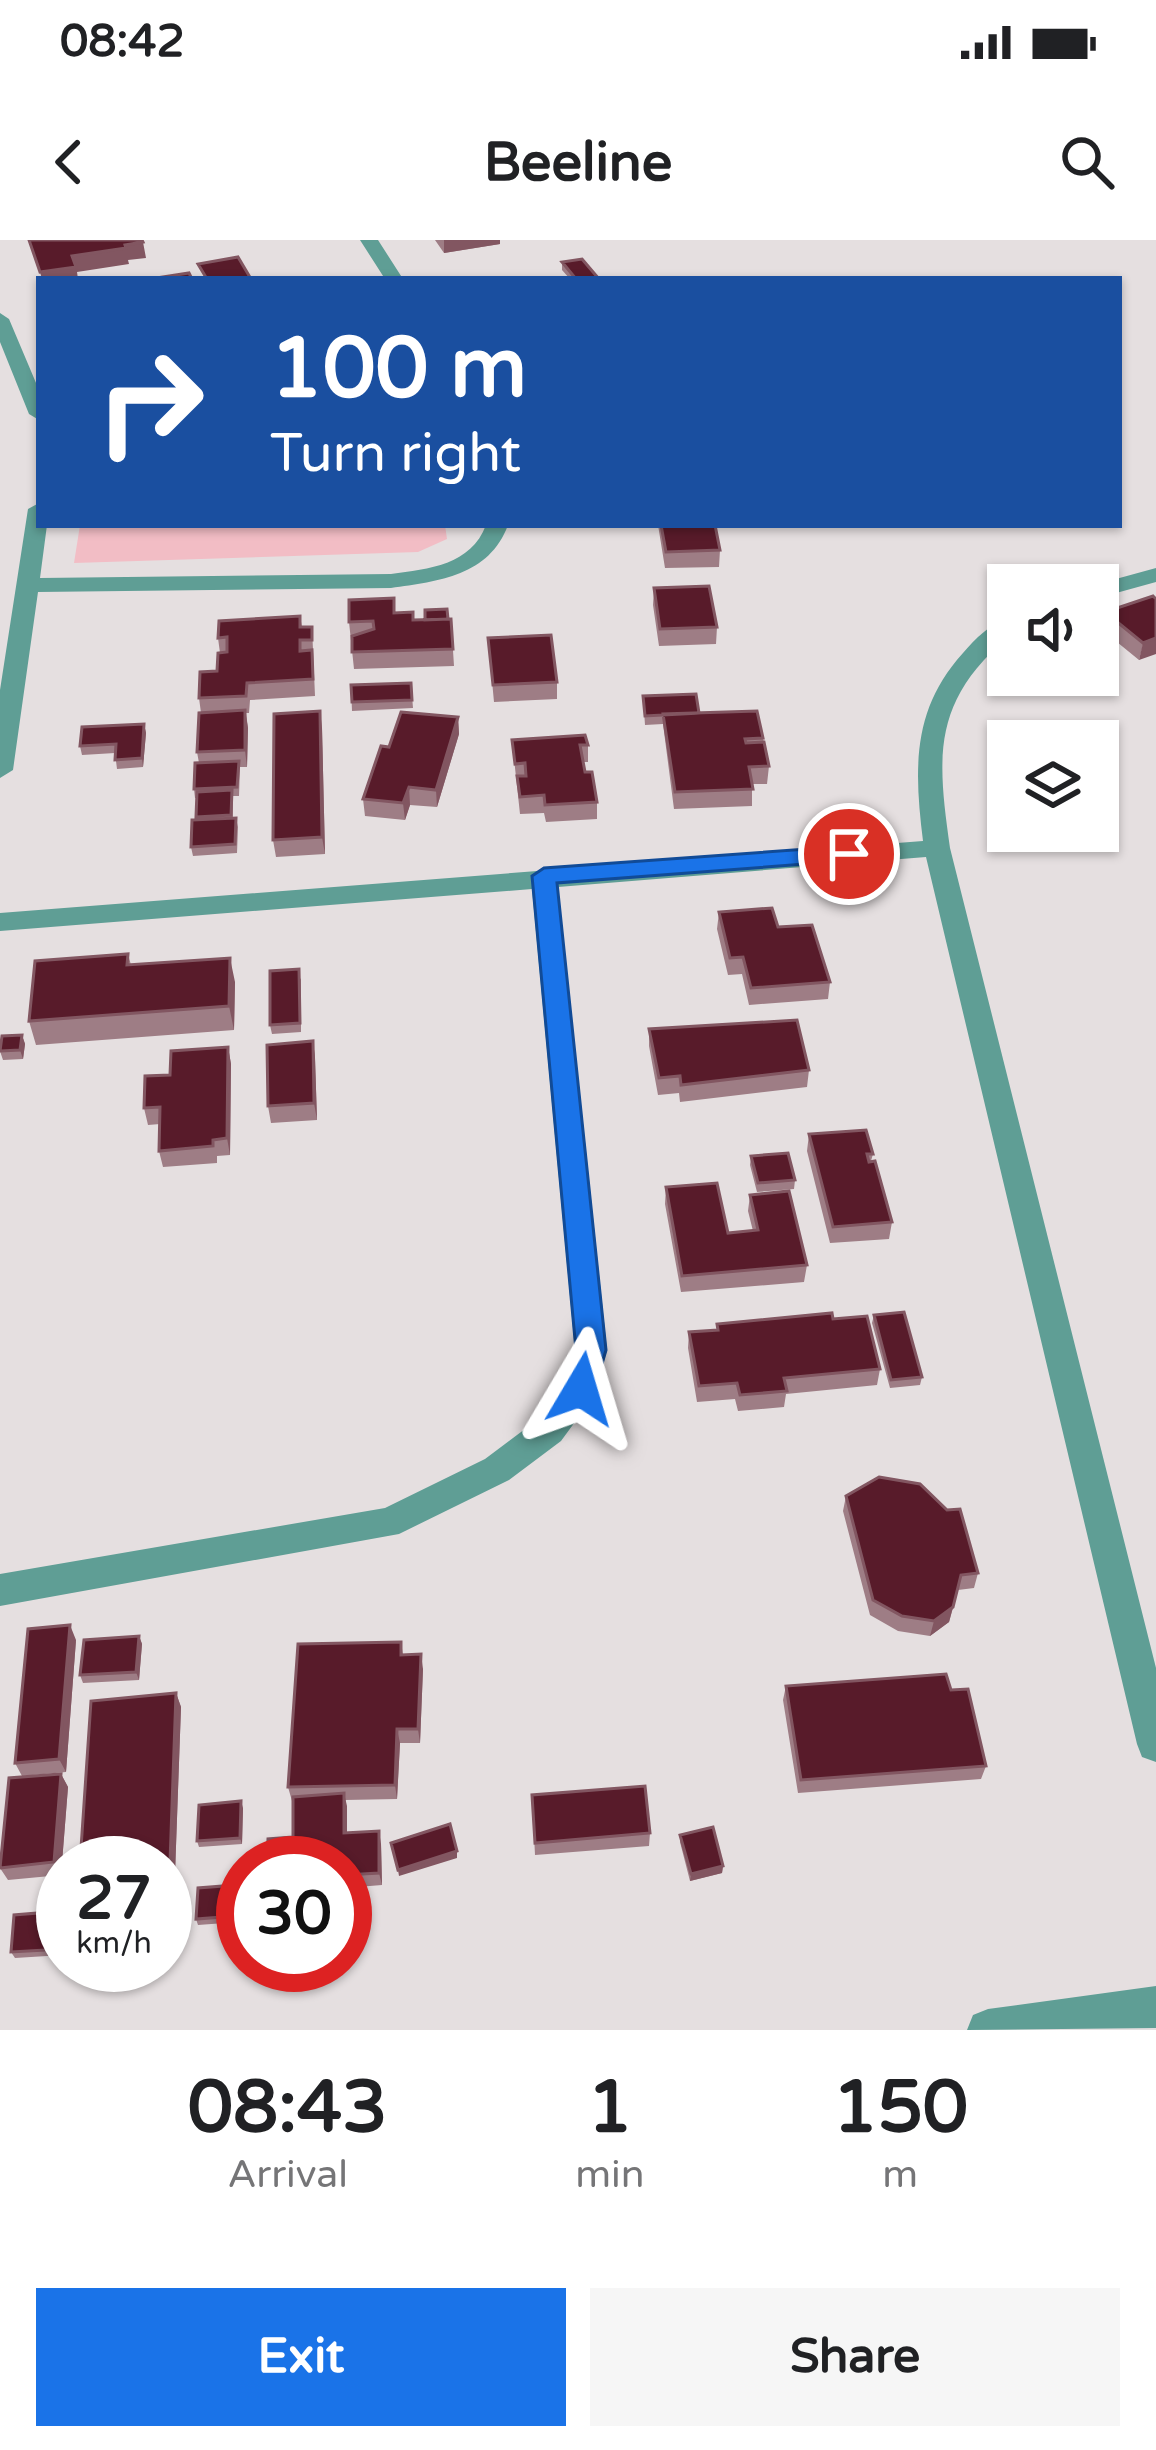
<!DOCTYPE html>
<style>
body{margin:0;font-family:"Varela Round",sans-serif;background:#f6f6f6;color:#202124;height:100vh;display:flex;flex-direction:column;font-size:45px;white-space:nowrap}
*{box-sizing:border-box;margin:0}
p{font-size:39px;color:#757577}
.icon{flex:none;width:66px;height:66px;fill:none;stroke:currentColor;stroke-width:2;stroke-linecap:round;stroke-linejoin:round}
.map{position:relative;height:1790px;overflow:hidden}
.sheet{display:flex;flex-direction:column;background:#fff;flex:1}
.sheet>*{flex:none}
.hud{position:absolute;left:36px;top:36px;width:1086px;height:252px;border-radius:0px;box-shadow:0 3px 9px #0004;background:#1a4fa0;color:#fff;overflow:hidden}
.tools{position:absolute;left:987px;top:324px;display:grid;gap:24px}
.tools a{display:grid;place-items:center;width:132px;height:132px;border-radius:0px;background:#fff;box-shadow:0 3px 9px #0004;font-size:60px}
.speed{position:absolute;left:36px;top:1596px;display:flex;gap:24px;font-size:60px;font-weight:700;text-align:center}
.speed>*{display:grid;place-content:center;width:156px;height:156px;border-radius:50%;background:#fff;box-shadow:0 3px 9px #0004;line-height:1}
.speed small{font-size:30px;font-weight:400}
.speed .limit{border:18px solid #d22;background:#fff;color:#111}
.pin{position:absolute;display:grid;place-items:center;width:102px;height:102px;color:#fff;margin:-51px;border:6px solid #fff;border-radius:50%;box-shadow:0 3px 12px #0007}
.me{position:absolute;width:132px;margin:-66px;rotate:7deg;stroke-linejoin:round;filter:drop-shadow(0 0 9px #0008)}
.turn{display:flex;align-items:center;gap:42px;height:252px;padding:0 36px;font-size:54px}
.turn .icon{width:156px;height:156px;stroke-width:2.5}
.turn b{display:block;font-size:84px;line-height:102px}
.eta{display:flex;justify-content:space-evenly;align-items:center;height:204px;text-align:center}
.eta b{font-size:72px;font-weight:700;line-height:84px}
.button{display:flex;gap:24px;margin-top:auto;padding:24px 36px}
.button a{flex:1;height:138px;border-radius:0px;background:#1a73e8;color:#fff;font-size:48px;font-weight:700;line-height:138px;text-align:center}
.button a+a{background:#f6f6f6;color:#202124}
.status{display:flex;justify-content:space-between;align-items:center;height:84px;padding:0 60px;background:#fff;direction:ltr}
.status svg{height:33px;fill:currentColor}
header{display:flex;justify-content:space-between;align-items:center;height:156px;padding:0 36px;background:#fff;font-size:54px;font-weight:700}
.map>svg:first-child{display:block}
.green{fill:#f2bdc5}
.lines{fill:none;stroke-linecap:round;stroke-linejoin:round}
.minor{fill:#5f9e95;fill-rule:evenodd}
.wall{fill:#9e7d85}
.shaded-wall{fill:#825661}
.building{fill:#581b2a;stroke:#825661;stroke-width:3}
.route{fill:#1a73e8;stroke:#114b97;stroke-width:3}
</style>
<div class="status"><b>08:42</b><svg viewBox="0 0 49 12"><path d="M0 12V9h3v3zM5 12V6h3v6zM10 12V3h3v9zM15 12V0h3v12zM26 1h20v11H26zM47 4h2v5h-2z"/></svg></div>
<header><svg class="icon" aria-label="back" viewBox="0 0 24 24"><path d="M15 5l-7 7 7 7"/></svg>Beeline<svg class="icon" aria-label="search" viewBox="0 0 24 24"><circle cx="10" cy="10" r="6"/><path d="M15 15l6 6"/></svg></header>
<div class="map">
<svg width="1156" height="1790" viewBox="0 0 1156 1790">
<rect width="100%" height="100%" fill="#e5dfe0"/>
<path class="green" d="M80,285H445L447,299L418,312L74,323Z"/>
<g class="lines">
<path class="minor" d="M360,0H378L403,39H385Z
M0,73L9,79L39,150V180L29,174L0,102Z
M39,263V285H47L40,338L391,334C429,329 471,325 486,285H508C489,336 439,341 391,348L38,352L13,530L0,538V450L28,269Z
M1156,328V342L1098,358L1094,345Z
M1008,378V397C932,462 937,516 950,608L1156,1428V1522L1142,1517L1137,1504L926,617L558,647L607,1110L594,1156L561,1201L509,1240L399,1294L0,1366V1334L385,1268L485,1219L537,1180L567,1141L575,1110L532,649L0,691V673L923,601C914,529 912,469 963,413C975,399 991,383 1008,378Z
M1156,1746V1788L967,1790L973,1775L988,1769Z"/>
</g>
<path class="wall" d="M435,0H500V4L444,13Z
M562,22L599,39H570L562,30Z
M658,285H715L720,310L719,327L665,328Z
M654,348L717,387L716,404L659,406L653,365Z
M1156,359L1139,420L1101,389L1105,372Z
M394,373L413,380L451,379L454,426L354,429L349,382Z
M300,376L302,387H312L315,456L250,460L249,473H246L248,488L247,527H240L239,556H233V578H236L238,587L237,613L193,616L191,607L196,580L197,558H195L194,549L199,523L197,512L201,473L199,458L217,431L220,413L218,398Z
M488,398L557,442V459L494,462Z
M411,443L413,468L352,471L351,445Z
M643,456L699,473L763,498L769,526L767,544H752V566L674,569L663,484L645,485Z
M458,477L459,494L437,567L410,565L405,580L365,576L363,559L389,507Z
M144,484L146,493L143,527L117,529L115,513L82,515L80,506Z
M322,488L325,614L276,617L273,600Z
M512,500L588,505V522H583L585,532L597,562V579L546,582L544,573L520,574Z
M719,672L830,742L828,759L749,765L742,734L728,735L717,689Z
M128,714L131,725L235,742L234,790L36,805L29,781Z
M301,738V792L272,794L270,785Z
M649,789L809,830L807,847L680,862L679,853L658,855L649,806Z
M22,795L25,804L23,819L3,820L0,811Z
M313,801L315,818L317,880L271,883L268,866Z
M228,807L231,824L230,915L217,916V923L163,927L159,911L160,884L148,885L144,868L170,835Z
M809,894L873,914L871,921L892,982L889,999L830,1003L807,911Z
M751,916L795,940L794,949L757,952L750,925Z
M666,947L728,993L753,991L748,971L750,955L807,1025L804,1042L681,1052L665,964Z
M874,1075L922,1137L920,1145L890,1148L872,1083Z
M833,1079L880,1129L877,1145L786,1154L784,1167L738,1171L735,1159L697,1162L688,1108L689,1092L717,1090V1084Z
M846,1256L978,1333L974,1348L958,1350L949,1382L930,1396L898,1391L870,1375L843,1271Z
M139,1396L142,1404L139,1440L83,1443L80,1435Z
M76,1400L66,1532L22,1536L15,1523Z
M401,1402L403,1415L423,1429L420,1503H400L397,1559L345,1560L347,1593L381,1604L382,1645L345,1648V1623L293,1597L292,1561L288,1547Z
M786,1446L951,1450L986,1526L981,1539L798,1553L783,1460Z
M176,1453L181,1467L175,1634L165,1635V1623H80Z
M61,1534L68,1547L61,1635L8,1640L0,1628Z
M532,1555L650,1593L649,1606L535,1615Z
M243,1568L242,1604L199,1607L197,1601Z
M680,1595L723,1626L722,1633L690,1641L680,1602Z
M227,1653L225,1683L198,1685L196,1679Z
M63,1671V1715L15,1718L11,1712Z"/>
<path class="shaded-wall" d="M444,0H500V4L444,13Z
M143,2L146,18L128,20L129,24L77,32L78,39H42L40,32L72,16Z
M1156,398V414L1139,420L1143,403Z
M245,470L248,488L247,527L245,510Z
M320,471L322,488L325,614L322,597Z
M458,477L459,494L437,567L436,550Z
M144,484L146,493L143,527L142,518Z
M409,547L410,565L405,580L403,563Z
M230,718L235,742L234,790L229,766Z
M22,795L25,804L23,819L20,810Z
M313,801L315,818L317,880L314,863Z
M228,807L231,824L230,915L227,898Z
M953,1367L949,1382L930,1396L934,1381Z
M70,1385L76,1400L66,1532L59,1519Z
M139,1396L142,1404L139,1440L136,1432Z
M421,1414L423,1429L420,1503L418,1489Z
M176,1453L181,1467L175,1634L170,1622Z
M397,1489L400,1503L397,1559L395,1545Z
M61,1534L68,1547L61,1635L54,1622Z
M344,1553L347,1566V1606L344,1593Z
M241,1561L243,1568L242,1604L240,1598Z
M379,1591L381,1604L382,1645L379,1633Z
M457,1611V1618L399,1636L398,1630Z
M723,1626L722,1633L690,1641L691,1634Z
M224,1646L227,1653L225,1683L222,1677Z"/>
<path class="building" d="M29,0H142L143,2L125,5L126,8L72,16L76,27L40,32Z
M238,17L251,39H207L198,24Z
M582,19L599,39H576L562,22Z
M189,33L192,39H150Z
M661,285H715L720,310L666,312Z
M709,346L717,387L660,389L654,348Z
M1153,356L1156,359V398L1143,403L1105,372Z
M394,358V373L413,372V380L451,379L453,409L352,412V396L374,389L373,381L349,382V360Z
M447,369L448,379L425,380V370Z
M300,376V387H312V400H300V411L312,410L313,439L247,443L246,456L199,458L200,432L217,431L218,413L227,412V397L218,398L219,381Z
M551,395L557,442L493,445L488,398Z
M411,443L412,460L352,462L351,445Z
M696,454L699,473L645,476L643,456Z
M245,470V510L197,512L199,473Z
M320,471L322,597L273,600L274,474Z
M757,471L763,498L745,499L746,503L764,502L769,526L749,527L753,549L675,552L663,474Z
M401,472L458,477L436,550L409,547L403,563L363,559L381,506L389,507Z
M144,484L142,518L115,520L116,504L80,506L82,487Z
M585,495L588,505H580L585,532H592L597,562L545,565L544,555L520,557L517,536H526L525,523L515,524L512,500Z
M239,521L237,547L194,549L195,523Z
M232,550L231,575L196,577L197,552Z
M236,578L235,604L191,607L192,580Z
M772,668L778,687L812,685L830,742L751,748L743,717L730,718L719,672Z
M128,714L127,725L230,718L229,766L29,781L35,721Z
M299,729L300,783L270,785V731Z
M797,780L809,830L681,845L680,836L659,838L649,789Z
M22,795L20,810L0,811L2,796Z
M313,801L314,863L268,866L267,805Z
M228,807L227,898L213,900V906L159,911L160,867L144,868L145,836L170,835L171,811Z
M866,890L873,914H867L869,922L875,921L892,982L833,987L809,894Z
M788,913L795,940L758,943L751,916Z
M717,943L728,993L758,990L750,955L789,951L807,1025L682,1036L666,947Z
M904,1072L922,1137L891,1140L874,1075Z
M832,1073L833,1079L867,1076L880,1129L784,1138L787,1151L740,1155L737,1143L699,1146L689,1092L718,1090L717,1084Z
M879,1237L920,1244L947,1270L960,1269L978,1333L961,1335L953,1367L934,1381L902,1376L873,1360L846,1256Z
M70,1385L59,1519L15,1523L28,1389Z
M139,1396L136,1432L80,1435L84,1400Z
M401,1402V1415L421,1414L418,1489H397L395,1545L288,1547L298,1404Z
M946,1434L951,1450L968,1449L986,1526L801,1540L786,1446Z
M176,1453L170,1622L80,1623L91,1461Z
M61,1534L54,1622L0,1628L9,1538Z
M645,1546L650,1593L535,1603L532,1555Z
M344,1553V1593L379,1591V1633L345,1635V1623H267L268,1599L293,1597V1557Z
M241,1561L240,1598L197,1601L199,1565Z
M450,1584L457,1611L398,1630L391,1603Z
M713,1587L723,1626L691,1634L680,1595Z
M224,1646L222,1677L196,1679L198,1648Z
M63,1671V1709L11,1712L14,1675Z"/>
<path class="route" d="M849,606L861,614L858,620L557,643L606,1110L592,1158L581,1162L571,1158L566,1149L576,1110L532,636L544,628Z"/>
</svg>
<div class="tools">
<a><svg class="icon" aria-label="sound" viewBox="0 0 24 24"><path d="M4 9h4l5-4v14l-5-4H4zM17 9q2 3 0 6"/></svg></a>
<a><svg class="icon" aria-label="layers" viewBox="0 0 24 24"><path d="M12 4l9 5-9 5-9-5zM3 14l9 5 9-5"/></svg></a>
</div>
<div class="speed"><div>27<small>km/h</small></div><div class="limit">30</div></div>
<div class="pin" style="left:849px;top:614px;background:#d93025"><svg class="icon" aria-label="arrive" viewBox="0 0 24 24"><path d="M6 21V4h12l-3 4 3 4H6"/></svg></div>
<svg class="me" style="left:581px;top:1149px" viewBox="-20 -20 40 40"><path d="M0-17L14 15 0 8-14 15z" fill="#1a73e8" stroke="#fff" stroke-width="4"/></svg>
<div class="hud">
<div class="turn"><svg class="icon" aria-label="right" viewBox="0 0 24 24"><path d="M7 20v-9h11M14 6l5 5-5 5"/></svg><div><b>100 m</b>Turn right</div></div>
</div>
</div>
<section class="sheet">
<div class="eta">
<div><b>08:43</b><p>Arrival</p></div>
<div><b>1</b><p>min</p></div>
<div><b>150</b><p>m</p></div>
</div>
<div class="button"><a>Exit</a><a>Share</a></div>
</section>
